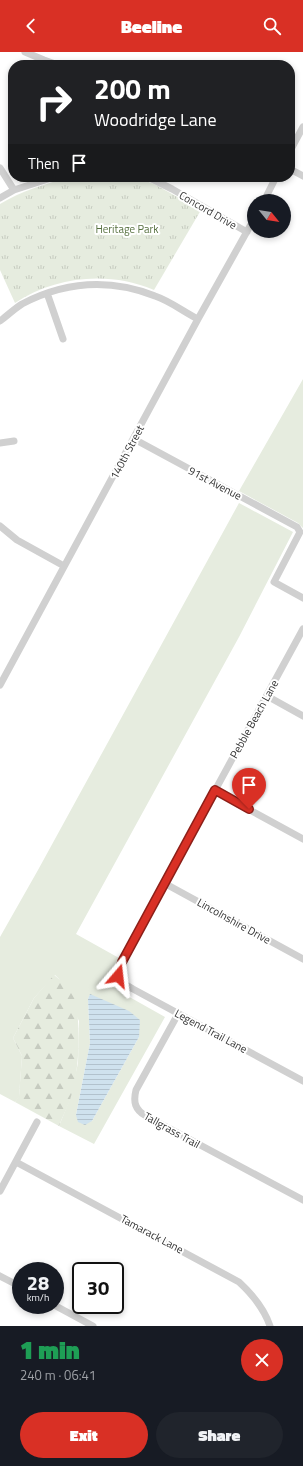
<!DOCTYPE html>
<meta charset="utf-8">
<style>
body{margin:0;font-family:"Titillium Web",sans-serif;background:#20242c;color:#f1f3f6;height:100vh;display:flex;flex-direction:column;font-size:15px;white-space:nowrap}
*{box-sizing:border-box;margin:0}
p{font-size:13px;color:#9ea1a6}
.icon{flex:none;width:22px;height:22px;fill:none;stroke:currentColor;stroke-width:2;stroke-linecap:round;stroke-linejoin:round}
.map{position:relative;height:1274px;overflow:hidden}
.sheet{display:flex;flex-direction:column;background:#171b24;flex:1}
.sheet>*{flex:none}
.guide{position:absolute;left:8px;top:8px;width:287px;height:122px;border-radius:16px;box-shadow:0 2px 6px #0003;background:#202124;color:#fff;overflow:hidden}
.needle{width:26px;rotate:120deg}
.tools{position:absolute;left:247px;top:142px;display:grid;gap:8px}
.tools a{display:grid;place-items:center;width:44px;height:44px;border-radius:50%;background:#171b24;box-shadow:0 2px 6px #0003;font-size:20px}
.speed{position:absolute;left:12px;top:1210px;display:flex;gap:8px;font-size:20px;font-weight:700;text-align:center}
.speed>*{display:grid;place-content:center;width:52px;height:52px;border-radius:50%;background:#171b24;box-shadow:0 2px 6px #0003;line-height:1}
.speed small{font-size:10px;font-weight:400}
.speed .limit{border:2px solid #111;border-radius:6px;background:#fff;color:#111}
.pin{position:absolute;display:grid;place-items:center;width:34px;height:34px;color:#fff;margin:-41px -17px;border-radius:50% 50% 50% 0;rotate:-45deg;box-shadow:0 0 4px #0007}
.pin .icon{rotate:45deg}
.me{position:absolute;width:44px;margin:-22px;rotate:17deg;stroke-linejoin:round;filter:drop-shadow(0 0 3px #0008)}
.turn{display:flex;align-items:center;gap:14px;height:84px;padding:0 20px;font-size:18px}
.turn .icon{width:52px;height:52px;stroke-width:2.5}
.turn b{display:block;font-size:28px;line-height:34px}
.then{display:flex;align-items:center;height:38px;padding:0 20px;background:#0003;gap:8px;font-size:15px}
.round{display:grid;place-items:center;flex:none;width:42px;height:42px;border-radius:21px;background:#20242c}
.head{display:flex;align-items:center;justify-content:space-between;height:68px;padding:0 20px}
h1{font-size:24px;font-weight:800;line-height:30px;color:#1e9e55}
.action{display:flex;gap:8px;margin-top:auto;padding:8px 20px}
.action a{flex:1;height:46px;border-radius:24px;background:#d93025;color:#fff;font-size:16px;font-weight:800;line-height:46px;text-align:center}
.action a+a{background:#20242c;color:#f1f3f6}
header{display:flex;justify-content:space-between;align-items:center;height:52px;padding:0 20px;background:#d93025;color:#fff;font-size:18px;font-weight:800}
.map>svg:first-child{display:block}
.grass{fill:#e6ecdf;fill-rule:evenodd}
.forest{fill:url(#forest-firs)}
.park{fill:url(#park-tufts)}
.water{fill:url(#water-rules)}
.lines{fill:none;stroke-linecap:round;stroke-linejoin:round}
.minor{stroke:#d0d0d0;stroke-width:7}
.route-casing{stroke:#8d1f18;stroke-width:10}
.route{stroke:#d93025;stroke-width:7}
.labels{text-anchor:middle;stroke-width:4;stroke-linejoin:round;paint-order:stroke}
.street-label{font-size:11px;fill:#333;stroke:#fff}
.park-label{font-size:11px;fill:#56703f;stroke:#fff}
</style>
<header><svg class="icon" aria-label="back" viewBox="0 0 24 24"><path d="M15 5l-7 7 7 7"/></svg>Beeline<svg class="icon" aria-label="search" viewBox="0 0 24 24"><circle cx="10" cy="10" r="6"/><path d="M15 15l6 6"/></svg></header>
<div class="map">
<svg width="303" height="1274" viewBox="0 0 303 1274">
<defs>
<pattern id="forest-firs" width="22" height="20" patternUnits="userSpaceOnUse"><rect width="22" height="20" fill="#e6ecdf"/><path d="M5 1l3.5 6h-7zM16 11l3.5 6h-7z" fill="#c6cbc0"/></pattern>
<pattern id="park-tufts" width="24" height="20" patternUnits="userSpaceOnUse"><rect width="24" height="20" fill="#e6ecdf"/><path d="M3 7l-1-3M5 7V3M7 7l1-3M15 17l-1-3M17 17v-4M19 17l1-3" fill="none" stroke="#c6cbc0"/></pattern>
<pattern id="water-rules" width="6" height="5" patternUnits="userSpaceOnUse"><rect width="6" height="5" fill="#cfe2ee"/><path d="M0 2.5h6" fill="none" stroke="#b2c2cd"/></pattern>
</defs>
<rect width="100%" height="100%" fill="#fff"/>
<path class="grass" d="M303,327V476L298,471L239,439Z
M239,451L293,480L239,585L76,882L119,906C111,919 112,924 117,938L165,965L94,1092L59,1074L70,1047L78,1011L79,969L59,927L55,923L34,946L13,986L22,1004L19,1045L15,1050L0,1042V885L38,818ZM90,943L139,985L92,1069L76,1063L90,991L88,947Z"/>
<path class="forest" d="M54,923L75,940C80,975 81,1013 70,1048C67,1057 62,1065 59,1074L15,1050L19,1044L22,1004L13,986L34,946Z"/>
<path class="park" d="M70,125H135L154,132L201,158L154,238C109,219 56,224 15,251L0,218V152C21,139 46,132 70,125Z"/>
<path class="water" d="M90,942L129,959L140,968L139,985L92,1069L85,1073L78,1070L76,1063L90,991L88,947Z"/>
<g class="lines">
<path class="minor" d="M25,0L44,8L58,13
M290,99L303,75
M0,116L14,138
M290,117L303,124
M148,125L172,137L247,180
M0,146L14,138L54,125
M264,149L276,125
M47,241L63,287
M0,269C7,264 14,257 22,252C66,229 109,226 155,244C170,249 184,260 198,267
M134,387L297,475L300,480L274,530L303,546
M0,391L14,389
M0,474L17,488L64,514
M303,577L122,909L119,924L123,931L133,937L303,1029
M0,633L198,267L254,167
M267,644L303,664
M215,739L303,787
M164,831L303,907
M178,962L136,1038C133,1050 135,1058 146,1064L303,1148
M16,1110L239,1230C253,1243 264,1256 270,1274
M0,1139L37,1070
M0,1224L21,1235
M54,1253L93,1274"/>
</g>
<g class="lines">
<g class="route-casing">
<path id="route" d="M118,924L122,910L215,738L249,757"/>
</g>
<use href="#route" class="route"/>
</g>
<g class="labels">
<g class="street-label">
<text transform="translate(208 158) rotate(30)" y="4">Concord Drive</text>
<text transform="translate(127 400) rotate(-62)" y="4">140th Street</text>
<text transform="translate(215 431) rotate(28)" y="4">91st Avenue</text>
<text transform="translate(254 667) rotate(-61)" y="4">Pebble Beach Lane</text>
<text transform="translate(234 869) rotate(29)" y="4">Lincolnshire Drive</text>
<text transform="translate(211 979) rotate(28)" y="4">Legend Trail Lane</text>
<text transform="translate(172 1078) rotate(29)" y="4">Tallgrass Trail</text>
<text transform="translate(152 1182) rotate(28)" y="4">Tamarack Lane</text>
</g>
<g class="park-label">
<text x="127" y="181">Heritage Park</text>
</g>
</g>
</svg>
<div class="tools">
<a><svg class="needle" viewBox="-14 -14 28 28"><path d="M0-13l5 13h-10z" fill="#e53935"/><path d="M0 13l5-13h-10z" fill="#9ea1a6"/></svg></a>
</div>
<div class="speed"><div>28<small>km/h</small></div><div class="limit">30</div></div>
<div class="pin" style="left:249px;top:757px;background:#d93025"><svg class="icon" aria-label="arrive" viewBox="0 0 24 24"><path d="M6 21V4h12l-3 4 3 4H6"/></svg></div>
<svg class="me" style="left:118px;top:924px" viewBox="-20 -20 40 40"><path d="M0-17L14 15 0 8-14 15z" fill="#d93025" stroke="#fff" stroke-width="4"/></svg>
<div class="guide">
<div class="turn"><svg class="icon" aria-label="right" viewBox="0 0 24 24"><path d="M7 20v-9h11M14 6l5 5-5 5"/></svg><div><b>200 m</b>Woodridge Lane</div></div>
<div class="then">Then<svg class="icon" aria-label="arrive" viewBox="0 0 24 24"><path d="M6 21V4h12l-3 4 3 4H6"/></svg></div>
</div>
</div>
<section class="sheet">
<div class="head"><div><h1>1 min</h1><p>240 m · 06:41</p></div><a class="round" style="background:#d93025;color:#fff"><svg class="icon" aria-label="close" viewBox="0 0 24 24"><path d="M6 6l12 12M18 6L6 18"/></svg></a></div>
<div class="action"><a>Exit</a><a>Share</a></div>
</section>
